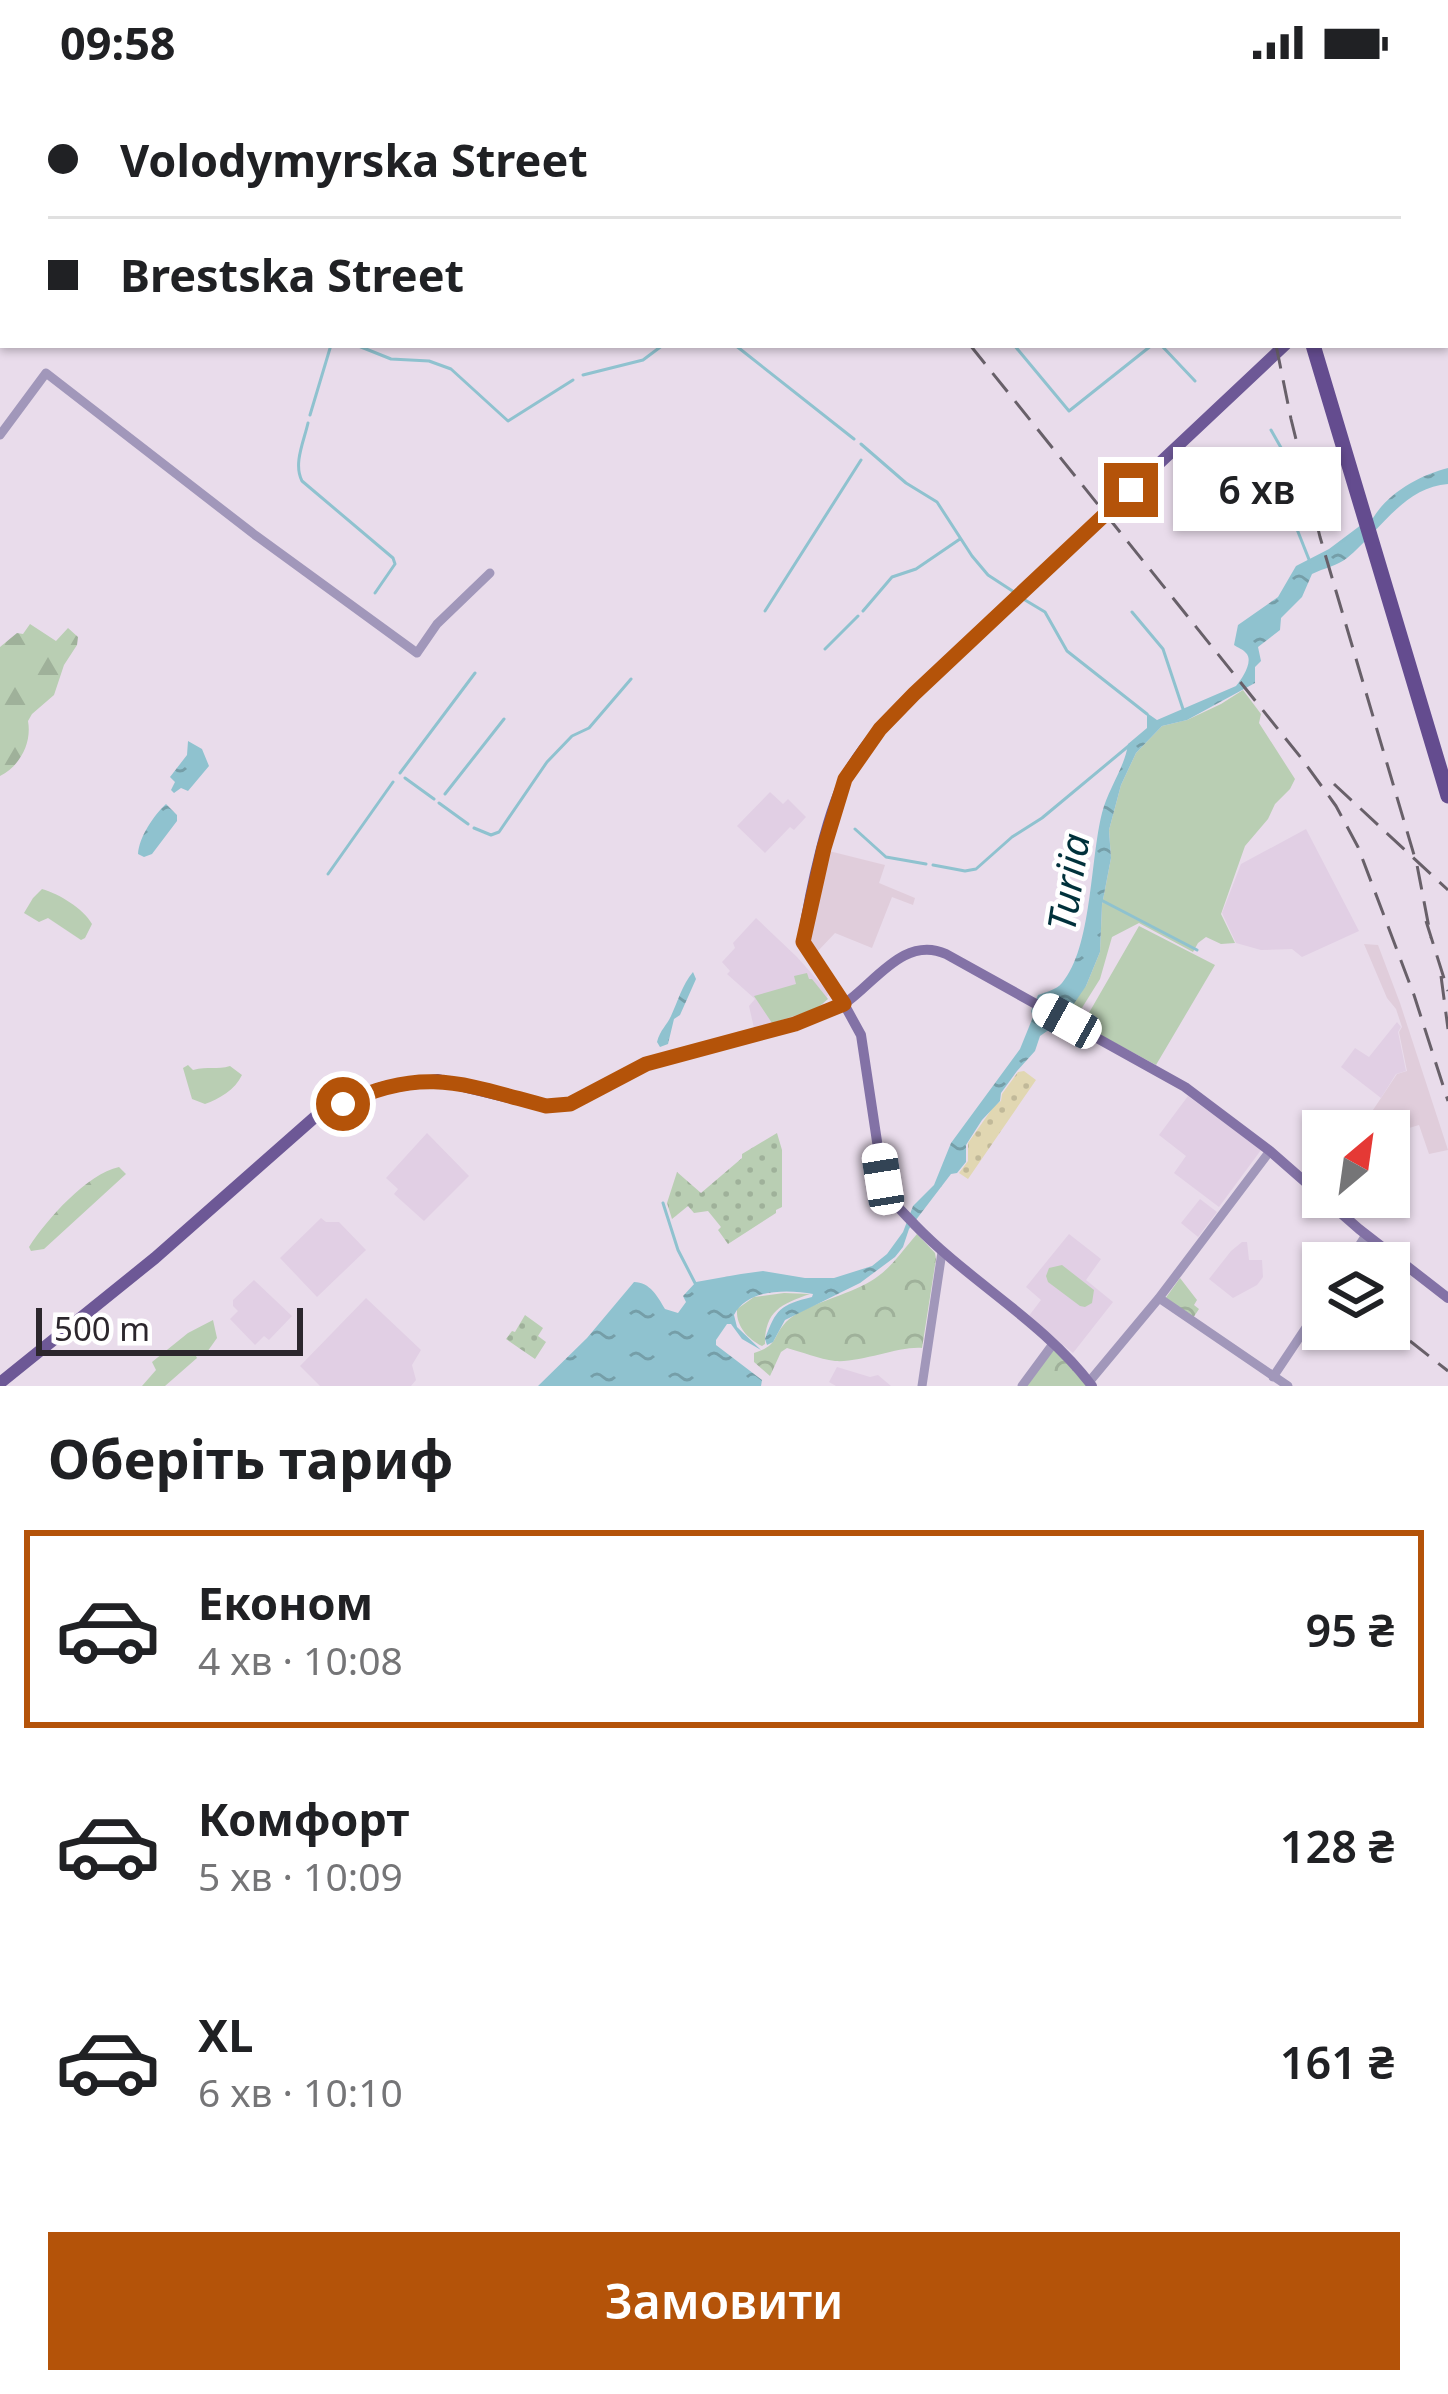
<!DOCTYPE html>
<html lang="uk">
<meta charset="utf-8">
<style>
:root{--surface:#fff;--page:#f6f6f6;--text:#202124;--muted:#757577;--line:#e0e0e0;--accent:#b45309}
body{margin:0;font-family:"Noto Sans",sans-serif;background:var(--page);color:var(--text);height:100vh;display:flex;flex-direction:column;font-size:45px;white-space:nowrap}
*{box-sizing:border-box;margin:0}
p{font-size:39px;color:var(--muted)}
.icon{flex:none;width:66px;height:66px;fill:none;stroke:currentColor;stroke-width:2;stroke-linecap:round;stroke-linejoin:round}
.map{position:relative;height:1302px;overflow:hidden}
.sheet{display:flex;flex-direction:column;background:var(--surface);flex:1}
.sheet>*{flex:none}
.top-card{position:absolute;left:0px;top:0px;width:1449px;height:264px;box-shadow:0 3px 9px #0004;display:grid;align-content:center;height:264px;padding:0 48px;background:var(--surface)}
.needle{width:78px;rotate:29deg}
.fabs{position:absolute;left:1302px;top:1026px;display:grid;gap:24px}
.fabs a{display:grid;place-items:center;width:108px;height:108px;border-radius:0px;background:var(--surface);box-shadow:0 3px 9px #0004;font-size:60px}
.scale{position:absolute;left:36px;bottom:30px;width:267px;box-sizing:border-box;padding-left:12px;border:6px solid #2c272d;border-top:0;font-size:33px;line-height:42px;white-space:nowrap;color:#2c272d;-webkit-text-stroke:9px #fff;paint-order:stroke}
.end{position:absolute;width:54px;height:54px;margin:-27px;border:15px solid #b45309;background:#fff;box-shadow:0 0 0 6px #fff}
.from{border-radius:50%}
.bubble{position:absolute;height:84px;border-radius:0px;background:var(--surface);box-shadow:0 3px 9px #0004;font-size:39px;font-weight:600;line-height:84px;text-align:center}
.car{position:absolute;width:36px;height:72px;margin:-36px -18px;border-radius:15px;box-shadow:0 0 9px 3px #0007;background:linear-gradient(#fff 24%,#345 0 40%,#fff 0 76%,#345 0 86%,#fff 0)}
.top-card b{display:flex;align-items:center;gap:42px;height:114px;font-size:45px}
.top-card b+b{border-top:3px solid var(--line)}
.top-card i{width:30px;height:30px;background:var(--text)}
ul{padding:0;list-style:none}
li{display:flex;align-items:center;gap:36px;height:198px;margin:0 24px 18px;padding:0 24px;border:6px solid transparent;border-radius:0px}
li div{flex:1}
li b{display:block;font-size:45px}
li em{font-style:normal;font-weight:600}
li.active{border-color:var(--accent)}
li>.icon{width:108px;height:108px;stroke-width:1.5}
h2{padding:0 48px;font-size:54px;line-height:144px}
.action{display:flex;gap:24px;margin-top:auto;padding:24px 48px}
.action a{flex:1;height:138px;border-radius:0px;background:var(--accent);color:#fff;font-size:48px;font-weight:600;line-height:138px;text-align:center}
.status{display:flex;justify-content:space-between;align-items:center;height:84px;padding:0 60px;background:var(--surface);direction:ltr}
.status svg{height:33px;fill:currentColor}
.map>svg:first-child{display:block}
.commercial{fill:#e0cddb}
.built{fill:#e1cfe4}
.grass{fill:#b9ceb3}
.forest{fill:url(#forest-firs)}
.sand{fill:url(#sand-dots)}
.park{fill:url(#park-crowns)}
.garden{fill:url(#garden-dots)}
.water{fill:url(#water-ripples)}
.lines{fill:none;stroke-linecap:round;stroke-linejoin:round}
.stream{stroke:#8fc2cf;stroke-width:3}
.tertiary{stroke:#a197ba;stroke-width:9}
.secondary{stroke:#8372a6;stroke-width:10}
.primary{stroke:#6d5896;stroke-width:12}
.trunk{stroke:#644c8f;stroke-width:15}
.rail{stroke:#686069;stroke-width:3;stroke-dasharray:24 12;stroke-linecap:butt}
.route{stroke:#b45309;stroke-width:15}
.labels{text-anchor:middle;dominant-baseline:central;stroke-width:9;stroke-linejoin:round;paint-order:stroke}
.water-label{font-size:39px;font-style:italic;fill:#00313b;stroke:#fff}
</style>
<div class="status"><b>09:58</b><svg viewBox="0 0 49 12"><path d="M0 12V9h3v3zM5 12V6h3v6zM10 12V3h3v9zM15 12V0h3v12zM26 1h20v11H26zM47 4h2v5h-2z"/></svg></div>
<div class="map">
<svg width="1448" height="1302" viewBox="0 0 1448 1302">
<defs>
<pattern id="forest-firs" width="22" height="20" patternUnits="userSpaceOnUse" patternTransform="scale(3)"><rect width="22" height="20" fill="#b9ceb3"/><path d="M5 1l3.5 6h-7zM16 11l3.5 6h-7z" fill="#9fb19a"/></pattern>
<pattern id="sand-dots" width="8" height="8" patternUnits="userSpaceOnUse" patternTransform="scale(3)"><rect width="8" height="8" fill="#e1d7b2"/><path d="M2 2h.1M6 6h.1" fill="none" stroke="#c1b999" stroke-width="1.8" stroke-linecap="round"/></pattern>
<pattern id="park-crowns" width="20" height="18" patternUnits="userSpaceOnUse" patternTransform="scale(3)"><rect width="20" height="18" fill="#b9ceb3"/><path d="M2 6a3 3 0 1 1 6 0M12 15a3 3 0 1 1 6 0" fill="none" stroke="#9fb19a"/></pattern>
<pattern id="garden-dots" width="8" height="8" patternUnits="userSpaceOnUse" patternTransform="scale(3)"><rect width="8" height="8" fill="#b9ceb3"/><path d="M2 2h.1M6 6h.1" fill="none" stroke="#9fb19a" stroke-width="1.8" stroke-linecap="round"/></pattern>
<pattern id="water-ripples" width="26" height="14" patternUnits="userSpaceOnUse" patternTransform="scale(3)"><rect width="26" height="14" fill="#8fc2cf"/><path d="M2 4q2-2 4 0t4 0M15 11q2-2 4 0t4 0" fill="none" stroke="#759ea8"/></pattern>
</defs>
<rect width="100%" height="100%" fill="#e9dceb"/>
<!-- commercial -->
<path class="commercial" d="M829,767L885,781L879,799L915,814L913,821L892,813L872,864L835,849L817,868L809,856Z
M1364,860L1378,861L1400,919L1448,1066L1429,1070L1419,1041L1389,1050V1047H1368L1365,1038L1397,990L1407,987L1399,948L1402,943L1396,925L1387,914Z"/>
<!-- built -->
<path class="built" d="M770,708L783,720L788,715L806,733L794,746L790,743L765,769L737,742Z
M1306,745L1359,847L1302,873L1292,865L1261,866L1236,859L1222,829L1241,780Z
M756,834L797,873L829,909L823,921L797,932L754,944L749,922L755,915L727,890L730,887L722,878L735,864L733,859Z
M1397,938L1401,943L1398,948L1406,987L1396,990L1381,1014L1341,983L1355,964L1369,973Z
M1188,1012L1261,1066L1219,1123L1174,1089L1186,1072L1159,1051Z
M427,1049L469,1092L424,1137L394,1110L398,1105L386,1094Z
M1200,1115L1217,1128L1198,1153L1181,1139Z
M321,1134L326,1138H339L366,1166L317,1213L280,1174Z
M1069,1150L1101,1175L1086,1196L1113,1218L1073,1269L1028,1233L1041,1216L1026,1203Z
M1242,1158H1247L1249,1176H1262L1263,1193L1257,1201L1233,1214L1209,1195L1231,1167Z
M254,1196L292,1232L269,1256L264,1252L255,1261L230,1235L238,1227L233,1222V1216Z
M366,1214L421,1266L412,1281L416,1296L411,1302H320L300,1282Z
M837,1283L870,1293L878,1291L891,1302H836L829,1298Z"/>
<!-- grass -->
<path class="grass" d="M1243,606L1261,630L1259,639L1295,695L1290,705L1275,720L1268,735L1245,762L1221,830L1235,859L1221,860L1206,853L1198,859L1193,868L1139,839L1112,853L1100,895L1075,935L1058,923L1086,902L1100,868L1102,821L1111,774L1109,746L1121,701L1136,669L1162,642L1187,636L1221,620Z
M42,805C59,810 83,824 92,840L85,854L81,856L48,834L39,838L24,829L33,814Z
M1139,842L1215,881L1156,981L1082,941Z
M807,889L809,895H812L828,915L816,925L772,939L754,912L796,900L794,892Z
M1062,1181L1094,1206L1092,1219L1085,1223L1080,1222L1048,1198L1046,1192L1049,1184Z
M784,1209L810,1210C781,1220 765,1227 765,1260L762,1262C747,1254 736,1242 737,1225L754,1213Z
M213,1236L217,1254L205,1271L201,1268L196,1272L197,1274L165,1302H142L156,1286L152,1278L188,1249Z"/>
<!-- forest -->
<path class="forest" d="M30,540L56,557L68,544L78,553L77,561L64,581L54,611L32,630L28,637C32,659 20,682 0,692V563L17,549L23,550Z
M188,981L193,986C208,982 217,986 230,982L242,991C235,1006 219,1015 205,1020L192,1015L183,984Z
M119,1083L126,1090L44,1165L31,1167L29,1163C47,1135 87,1090 119,1083Z"/>
<!-- sand -->
<path class="sand" d="M1024,987L1036,996L968,1095L959,1089L968,1077V1059L994,1022L1001,1017L1002,1010L1018,988Z"/>
<!-- park -->
<path class="park" d="M917,1150L935,1169L936,1175L922,1264C899,1262 861,1279 835,1277C819,1275 802,1268 787,1264L781,1268L770,1292L754,1278V1269C779,1261 772,1253 786,1238C802,1221 849,1211 871,1197C891,1185 902,1167 917,1150Z
M1180,1194L1197,1216L1194,1221L1199,1225L1193,1234L1165,1215Z
M1053,1264L1087,1302H1025Z"/>
<!-- garden -->
<path class="garden" d="M777,1049L782,1066V1123L776,1126V1129L728,1160L718,1146L721,1143L708,1127L694,1129L688,1122L672,1135L667,1119L677,1088L701,1109L742,1074V1070Z
M525,1231L543,1244L538,1252L546,1258L535,1275L506,1255L512,1247L515,1248Z"/>
<!-- water -->
<path class="water" d="M1448,384V400C1404,403 1379,448 1347,474C1337,482 1324,484 1312,490L1302,513L1281,534L1280,546L1258,563L1261,577L1255,583V599L1187,636L1162,642L1136,669L1121,701L1109,746L1111,774L1102,821L1100,868L1086,902L1069,927L1060,923L1056,925L1053,943L1040,952L1035,967L1017,987L1001,1009L1000,1017L982,1036L966,1061V1078L957,1089L951,1090L909,1145L903,1163L895,1173L860,1199L785,1236L773,1258L767,1261L765,1255C776,1225 780,1221 812,1213L813,1210C787,1205 747,1205 734,1231L737,1243L761,1266L742,1255L731,1240H727L716,1256V1261L762,1296L761,1302H538L587,1254L634,1198C650,1198 658,1213 665,1225L678,1229L686,1218L683,1212L696,1198L741,1190L763,1187L805,1194H834L872,1182L887,1170L903,1148L913,1122L934,1101L951,1059L1020,965L1033,933L1031,927L1038,911C1046,908 1056,906 1062,899C1092,864 1090,776 1102,729C1108,705 1125,683 1128,660L1147,644V629L1157,636L1236,602C1242,595 1254,577 1246,569C1243,565 1238,564 1234,561L1238,541L1278,513L1296,482L1329,465L1369,435L1373,434C1388,409 1420,391 1448,384Z
M188,657L202,665L209,682L188,707L181,704L174,709L171,706L175,698L170,693L187,671Z
M166,720L177,731V737L152,770L144,773L138,770C139,753 154,731 166,720Z
M693,888L696,895L680,931L674,935L668,960L660,963L657,958C660,946 667,941 671,932C678,917 682,901 693,888Z"/>
<g class="lines">
<!-- stream -->
<path class="stream" d="M201,0L203,3
M291,0L293,3
M78,3L81,0
M141,3L144,0
M1079,3L1082,0
M0,108L3,104
M356,261L391,275L429,277L451,285L508,337L573,296
M735,261L854,355
M1014,261L1069,327L1152,261
M1161,261L1195,297
M583,291L643,276L663,261
M310,331L331,261
M308,339C304,357 293,380 302,397L393,474L395,480L375,509
M1271,346L1284,369L1286,384L1269,398L1287,420L1310,478
M861,360L906,399L937,418L972,472L988,491L1014,508
M1025,516L1045,528L1067,567L1147,630
M765,527L861,376
M863,527L892,493L916,485L960,455
M1132,528L1163,565L1183,625
M825,565L858,532
M400,689L475,589
M405,694L434,715
M445,710L504,635
M439,719L468,740
M474,744L491,751L499,748L547,678L572,652L589,644L631,595
M855,745L886,773L926,780
M933,781L965,787L976,785L1012,753L1042,734L1131,660
M328,790L393,698
M1103,817L1197,866
M663,1119L678,1166L695,1199"/>
<!-- tertiary -->
<path class="tertiary" d="M0,351L46,289L255,451L417,569L437,540L490,489
M1348,1179L1366,1151
M1159,1214L1288,1302
M1273,1293L1323,1218
M1089,1298L1159,1214L1270,1067
M922,1302L942,1168
M1022,1302L1053,1260"/>
<!-- secondary -->
<path class="secondary" d="M1446,103H1448
M1446,190H1448
M1092,1302C1044,1238 970,1198 915,1141C904,1129 892,1119 884,1104L861,951L844,920C875,899 904,851 946,870L1185,1003L1270,1067L1359,1145L1448,1214"/>
<!-- primary -->
<path class="primary" d="M0,1299L155,1174L315,1033L381,1004L438,996L546,1022L570,1020L646,980L795,940L844,920L803,858C810,812 828,722 852,683C869,655 891,633 914,610L1285,261"/>
<!-- trunk -->
<path class="trunk" d="M1378,3L1379,0
M1313,261L1448,712"/>
<!-- rail -->
<path class="rail" d="M755,0L757,3
M1211,0L1212,3
M1446,197L1448,196
M970,261L1302,675L1336,722L1358,763L1414,911L1448,1017
M1276,261L1291,335L1320,453L1417,781L1431,854
M1334,700L1448,806
M1426,837L1448,907
M1441,892L1448,945
M1410,1257L1448,1287"/>
</g>
<g class="lines">
<!-- route -->
<path class="route" d="M343,1020C424,981 466,1001 546,1022L570,1020L646,980L795,940L844,920L803,858L824,764L845,695L880,645L914,610L1131,406"/>
</g>
<g class="labels">
<!-- water labels -->
<g class="water-label">
<text transform="translate(1067 798) rotate(-81)">Turiia</text>
</g>
</g>
</svg>
<div class="fabs">
<a><svg class="needle" viewBox="-14 -14 28 28"><path d="M0-13l5 13h-10z" fill="#e53935"/><path d="M0 13l5-13h-10z" fill="#757577"/></svg></a>
<a><svg class="icon" aria-label="layers" viewBox="0 0 24 24"><path d="M12 4l9 5-9 5-9-5zM3 14l9 5 9-5"/></svg></a>
</div>
<div class="scale">500 m</div>
<i class="end from" style="left:343px;top:1020px"></i>
<i class="end" style="left:1131px;top:406px"></i>
<div class="bubble" style="left:1173px;top:363px;width:168px">6 хв</div>
<i class="car" style="left:1067px;top:937px;rotate:299deg"></i>
<i class="car" style="left:883px;top:1095px;rotate:351deg"></i>
<div class="top-card">
<b><i class="from"></i>Volodymyrska Street</b>
<b><i></i>Brestska Street</b>
</div>
</div>
<section class="sheet">
<h2>Оберіть тариф</h2>
<ul>
<li class="active"><svg class="icon" aria-label="car" viewBox="0 0 24 24"><path d="M5 17H2v-5l4-1 3-4h7l3 4 3 1v5h-3M9 17h6M6 11h13"/><circle cx="7" cy="17" r="2"/><circle cx="17" cy="17" r="2"/></svg><div><b>Економ</b><p>4 хв · 10:08</p></div><em>95 ₴</em></li>
<li><svg class="icon" aria-label="car" viewBox="0 0 24 24"><path d="M5 17H2v-5l4-1 3-4h7l3 4 3 1v5h-3M9 17h6M6 11h13"/><circle cx="7" cy="17" r="2"/><circle cx="17" cy="17" r="2"/></svg><div><b>Комфорт</b><p>5 хв · 10:09</p></div><em>128 ₴</em></li>
<li><svg class="icon" aria-label="car" viewBox="0 0 24 24"><path d="M5 17H2v-5l4-1 3-4h7l3 4 3 1v5h-3M9 17h6M6 11h13"/><circle cx="7" cy="17" r="2"/><circle cx="17" cy="17" r="2"/></svg><div><b>XL</b><p>6 хв · 10:10</p></div><em>161 ₴</em></li>
</ul>
<div class="action"><a>Замовити</a></div>
</section>
